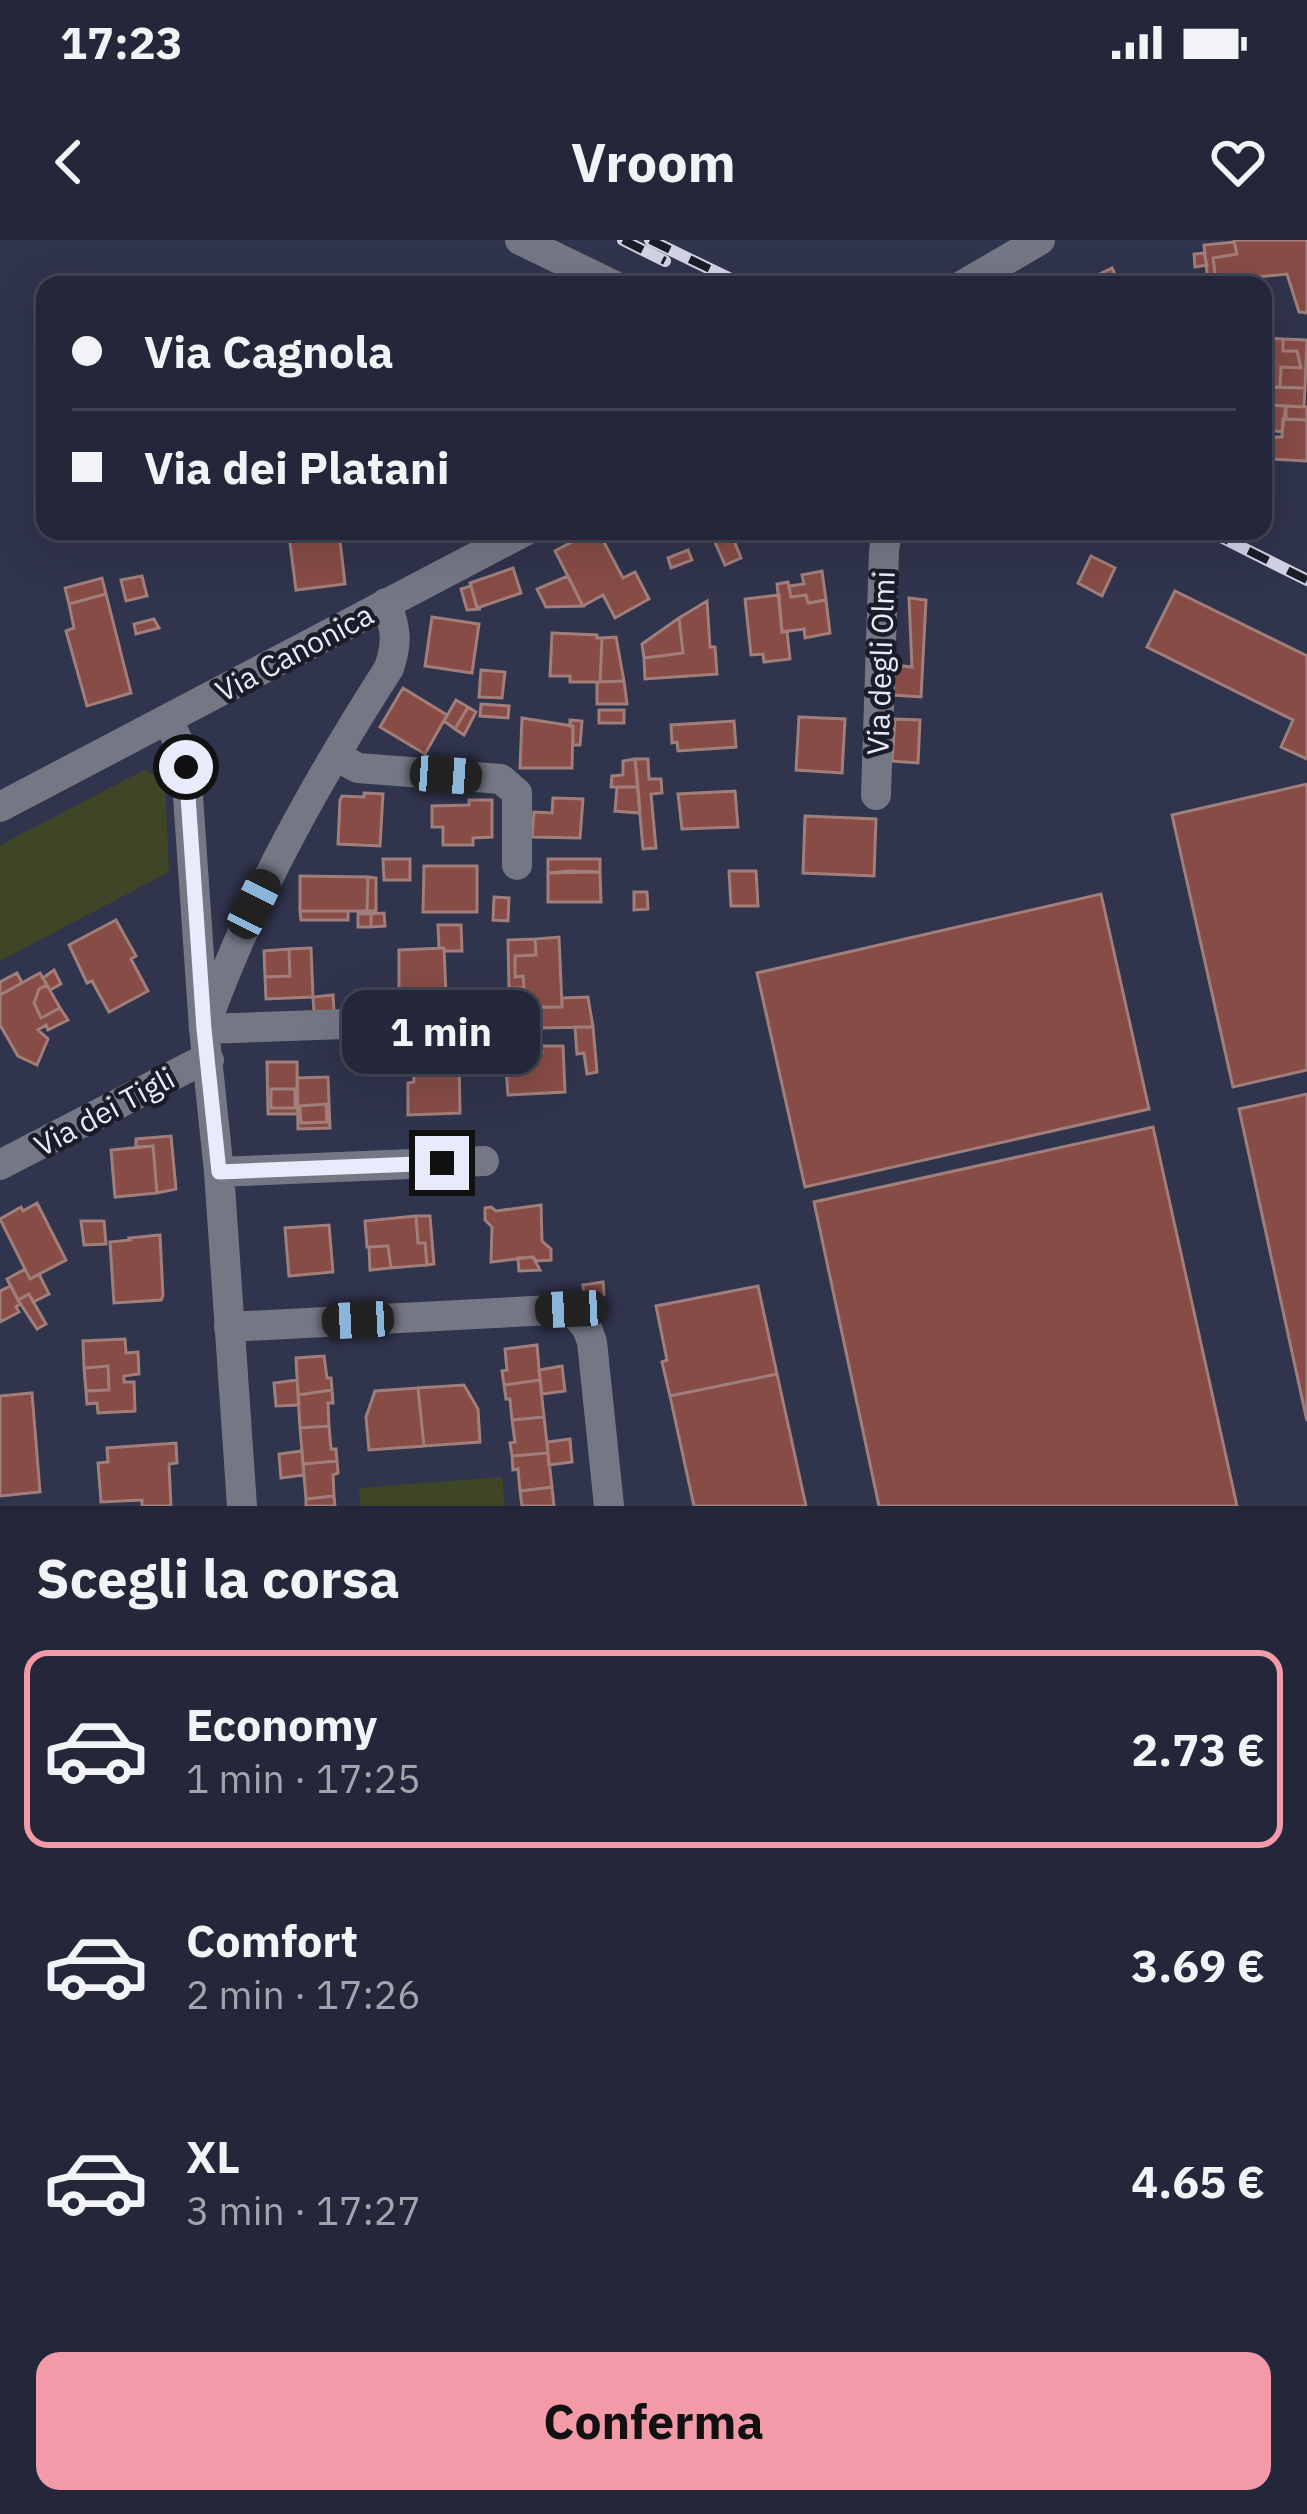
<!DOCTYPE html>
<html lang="it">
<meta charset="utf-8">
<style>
:root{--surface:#242739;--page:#2c2f41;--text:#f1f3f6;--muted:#a3a5ae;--line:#414453;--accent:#f39aa9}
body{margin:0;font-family:"IBM Plex Sans",sans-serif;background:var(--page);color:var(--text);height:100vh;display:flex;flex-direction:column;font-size:45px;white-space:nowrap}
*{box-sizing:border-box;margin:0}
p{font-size:39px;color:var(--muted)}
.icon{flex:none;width:66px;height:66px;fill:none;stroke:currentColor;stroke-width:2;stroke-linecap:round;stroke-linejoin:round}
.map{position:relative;height:1266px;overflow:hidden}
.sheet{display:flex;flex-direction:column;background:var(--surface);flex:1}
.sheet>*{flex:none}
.hud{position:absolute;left:36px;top:36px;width:1236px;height:264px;border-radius:24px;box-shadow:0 12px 48px #0002,0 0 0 3px var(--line);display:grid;align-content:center;height:264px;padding:0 36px;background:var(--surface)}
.end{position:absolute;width:54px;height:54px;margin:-27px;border:15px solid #e8ebfb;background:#111;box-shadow:0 0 0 6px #111}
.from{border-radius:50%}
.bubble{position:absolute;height:84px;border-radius:24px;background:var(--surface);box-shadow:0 12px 48px #0002,0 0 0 3px var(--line);font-size:39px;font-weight:700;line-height:84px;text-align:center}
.car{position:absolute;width:36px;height:72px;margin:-36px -18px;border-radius:15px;box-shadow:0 0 9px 3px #0007;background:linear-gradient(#222 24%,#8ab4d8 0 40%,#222 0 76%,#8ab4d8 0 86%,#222 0)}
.hud b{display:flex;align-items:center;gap:42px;height:114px;font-size:45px}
.hud b+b{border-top:3px solid var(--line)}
.hud i{width:30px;height:30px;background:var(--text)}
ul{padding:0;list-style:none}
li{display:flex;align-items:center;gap:36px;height:198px;margin:0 24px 18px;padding:0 12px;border:6px solid transparent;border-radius:24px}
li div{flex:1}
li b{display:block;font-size:45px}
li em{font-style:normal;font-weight:700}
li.current{border-color:var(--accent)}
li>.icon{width:108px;height:108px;stroke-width:1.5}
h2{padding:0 36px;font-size:54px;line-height:144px}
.cta{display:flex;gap:24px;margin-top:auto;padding:24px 36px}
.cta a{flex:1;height:138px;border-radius:24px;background:var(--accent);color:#111;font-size:48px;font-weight:700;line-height:138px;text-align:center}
.status{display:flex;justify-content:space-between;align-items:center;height:84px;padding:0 60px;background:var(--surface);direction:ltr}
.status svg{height:33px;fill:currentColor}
header{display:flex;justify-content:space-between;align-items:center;height:156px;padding:0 36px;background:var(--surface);font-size:54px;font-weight:700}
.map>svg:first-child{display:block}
.green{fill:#3f4627}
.building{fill:#874c46;stroke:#a17e7a;stroke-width:3}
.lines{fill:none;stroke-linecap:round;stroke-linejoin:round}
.minor{stroke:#747885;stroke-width:30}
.rail-casing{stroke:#d1d4e5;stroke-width:12}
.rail{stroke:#1a1c27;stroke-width:8;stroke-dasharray:22;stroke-linecap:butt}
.route{stroke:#e8ebfb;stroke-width:15}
.labels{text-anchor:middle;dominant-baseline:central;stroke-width:9;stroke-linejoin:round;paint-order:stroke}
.street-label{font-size:30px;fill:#e8ebfb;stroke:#1a1c27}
</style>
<div class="status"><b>17:23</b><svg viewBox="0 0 49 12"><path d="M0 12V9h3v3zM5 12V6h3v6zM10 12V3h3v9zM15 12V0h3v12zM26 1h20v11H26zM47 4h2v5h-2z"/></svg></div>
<header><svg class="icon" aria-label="back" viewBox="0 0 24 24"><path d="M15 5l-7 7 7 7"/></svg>Vroom<svg class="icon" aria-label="heart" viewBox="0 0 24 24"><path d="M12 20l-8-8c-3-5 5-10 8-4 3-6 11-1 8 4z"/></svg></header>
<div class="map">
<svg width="1307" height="1266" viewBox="0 0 1307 1266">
<rect width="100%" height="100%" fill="#30344c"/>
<!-- green -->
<path class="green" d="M146,529L165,543L169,632L0,721V605Z
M502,1237L505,1266H360L359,1248Z"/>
<!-- building -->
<path class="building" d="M1234,0H1307V73L1299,72L1287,34L1216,41L1213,18L1237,14Z
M1234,2L1237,14L1213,18L1216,41L1208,42L1204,5Z
M1204,13L1207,25L1195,27L1194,14Z
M1112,28L1120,45H1077Z
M1263,98L1283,99V111H1297L1301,128L1281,127L1280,147H1263Z
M1283,99L1307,100L1305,148L1280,147L1281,127L1301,128L1297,111H1283Z
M1263,147L1305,148L1304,167L1263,165Z
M1263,165L1286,166L1282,192L1263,189Z
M1286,166L1307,167V180L1286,179Z
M1283,179L1307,180V221L1271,219L1272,197H1282Z
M314,291H339L345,344L296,350L289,295Z
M593,291H598L623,338L635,332L649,359L615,378L603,355L583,366L555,311Z
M731,293L741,318L725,325L714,300Z
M688,310L692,320L671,328L668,318Z
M1091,316L1115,328L1102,356L1078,343Z
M513,328L521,353L477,368L470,343Z
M822,331L826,360L808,363L806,355L791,357L789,346L804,344L802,335Z
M142,336L147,356L126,361L121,340Z
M568,336L583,366L546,367L537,349Z
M102,338L106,354L69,364L65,348Z
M788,342L791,357L806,355L808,363L826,360L830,393L805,398L804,389L782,392L777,344Z
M471,346L477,368L481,369L467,370L461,349Z
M1175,351L1307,416V519L1281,507L1293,480L1147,407Z
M106,354L131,453L87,466L66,391L74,388L69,364Z
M779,355L782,392L787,391L790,419L764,422L763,414L751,415L745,359Z
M909,358L926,360L921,457L893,455L895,425L912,427Z
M707,361L710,407H715L717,434L645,439L644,418L683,413L679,378Z
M432,377L479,384L472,433L425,426Z
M679,378L683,413L644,418L642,404Z
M154,379L159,388L136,394L134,384Z
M552,393L597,395V398H602L600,442H570V436H550Z
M616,397L624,441L600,442L602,398Z
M481,430L505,432L502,458L479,457Z
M624,441L627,464H597V442Z
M403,448L447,475L425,514L380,487Z
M456,460L468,467L455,489L444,481Z
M481,464L509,466L508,478L480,476Z
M468,467L476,472L464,495L455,489Z
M599,470H624V483H599Z
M799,477L845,479L842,533L796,530Z
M522,478L573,486L572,528H520Z
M895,479L920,480L918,523L892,521Z
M570,480L582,481L580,505H573V486H570Z
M734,481L736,507L678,511L677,502L672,503L671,485Z
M635,519H648L649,539H661L662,553L651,554L656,608L643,609Z
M635,519L638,547H611L612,536L623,535V521Z
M1307,544V830L1233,847L1172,575Z
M617,547H638L640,573L615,571Z
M735,551L738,587L682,589L678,554Z
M364,553L383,554L380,606L338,604L340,560L342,556L364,557Z
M553,558L583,559L580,598L532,597L534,572L552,573Z
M469,560H492V597L473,598V605H443V587H432V566L469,565Z
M805,576L876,579L874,636L803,633Z
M383,619H410V640H384Z
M548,619H600V632L548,633Z
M424,626H477V672H423Z
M570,631L600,632L601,662H548V633Z
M729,631H756L758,666H731Z
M300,636L368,637L367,671H300Z
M368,637L376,638V671H367Z
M634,652H647L648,669L634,670Z
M1101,654L1149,869L805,947L757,733Z
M494,657L509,658L508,681L493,680Z
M300,671H348V680H301Z
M384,673L385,686L371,687V674Z
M358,674H371V687H358Z
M116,680L136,716L131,719L148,751L109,772L92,741L87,743L69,705Z
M438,685H461L462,711H444V708H439Z
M559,697L562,767L512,768L511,748H524L523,736L515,737V716L536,715L535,699Z
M535,699L536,715L515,716V737L523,736L524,748H509L508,700Z
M311,708L313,757L266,759L265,737L290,736L289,709Z
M444,708L446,754L429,755V758L399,759V710Z
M289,709L290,736L265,737L264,711Z
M54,730L61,744L50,750L43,738Z
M17,733L22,743L0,755V742Z
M40,733L47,745L39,749L34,763L41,778L60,768L68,780L48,790L46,785L38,790L48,799L37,825L18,816L0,785V755Z
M47,745L60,768L41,778L34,763L39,749Z
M333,755L334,771L314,772L313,757Z
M588,757L593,787L537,788V767H562V758Z
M575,787H593L597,832L587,834L584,813L577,814Z
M541,806H563L565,852L508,855L505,813L542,812Z
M459,813L460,873L408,875V843L414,842L413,815Z
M267,822H297L298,874H268Z
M328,837L330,888L298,889L297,838Z
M271,849H295V868H271Z
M1307,854V1181L1239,869Z
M326,864L327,882L301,883L300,866Z
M1153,887L1237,1266H879L814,962Z
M171,896L176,949L157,953L153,906L136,907V899Z
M153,906L157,953L115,957L111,910Z
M37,963L66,1020L30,1039L0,979L21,967L23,971Z
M541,965L542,1001L551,1009V1020L537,1021L533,1017L491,1022L492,987L485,980V968L491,967L496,971Z
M416,976H430L434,1024L427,1025L425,1003H418Z
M416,976L418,1003H425L427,1025L391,1028L388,1006L367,1007L365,981Z
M81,981H104L106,1004L84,1005Z
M329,985L333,1032L289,1036L285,988Z
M160,995L163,1056L161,1060L114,1063L110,1002L130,1000L129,998Z
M388,1006L391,1028L370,1030L369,1007Z
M533,1017L540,1030L519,1031L518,1018Z
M25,1029L30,1039L39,1034L49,1054L33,1062L29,1054L18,1060L7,1039Z
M603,1042L604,1055L584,1058L583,1045Z
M11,1046L20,1064L16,1067L19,1072L0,1082V1051Z
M758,1046L777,1134L670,1156L662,1122L667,1120L656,1066Z
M29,1054L46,1084L37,1089L18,1060Z
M125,1099L126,1113L138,1112L139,1134L124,1136V1142H134L135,1171L98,1173L97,1163L87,1164L86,1151L109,1150L108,1126L84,1128L83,1101Z
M537,1105L540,1140L504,1145L502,1131L507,1130L505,1109Z
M324,1116L327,1138H331L332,1150L298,1155L296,1118Z
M108,1126L109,1150L86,1151L84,1128Z
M562,1126L565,1151L542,1154L539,1130Z
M777,1134L806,1266H694L670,1156Z
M297,1140L299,1165L276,1166L274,1143Z
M540,1140L544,1177L512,1180L510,1159H506L504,1145Z
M464,1145L478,1169L480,1202L424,1206L418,1148Z
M418,1148L424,1206L369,1210L366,1177L375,1151Z
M332,1150L333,1163H328L329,1186L300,1188L298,1155Z
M32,1153L40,1252L0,1256V1156Z
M544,1177L548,1213L512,1216L510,1203L515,1202L512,1180Z
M329,1186L331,1209H336L337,1221L303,1224L300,1188Z
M570,1199L572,1222L549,1225L547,1202Z
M176,1203L177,1223L169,1224L171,1266H142V1260L101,1262L98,1223L108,1222L107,1208Z
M302,1211L304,1235L281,1238L279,1214Z
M548,1213L552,1247L520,1251L518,1229L513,1230L512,1216Z
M337,1221L338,1233L333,1235L334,1256L306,1259L303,1224Z
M552,1247L554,1266H522L520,1251Z
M334,1256L335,1266H306V1259Z"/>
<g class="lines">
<!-- minor -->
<path class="minor" d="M520,0L613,45
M963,45L1040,0
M168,480L184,514L186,527L204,789L219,932L242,1266
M336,516L358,528L501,539L517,553V625
M876,555L884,311L887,291
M0,567L525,291
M208,778C253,654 318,539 389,428C398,402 396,388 386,363
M204,789L458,780
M0,925L195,824L209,820
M219,932L484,921
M229,1087L571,1069L587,1088L592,1102L609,1266"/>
<defs>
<path id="rail" d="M623,0L665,21
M650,0L743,45
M1209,291L1307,340"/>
</defs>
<!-- rail casing -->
<use href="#rail" class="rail-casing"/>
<!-- rail -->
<use href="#rail" class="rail"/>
</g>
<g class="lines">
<!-- route -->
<path class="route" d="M186,527L204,789L219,932L442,923"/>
</g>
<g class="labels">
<!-- street labels -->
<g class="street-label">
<text transform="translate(294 412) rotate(-28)">Via Canonica</text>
<text transform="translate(880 423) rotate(-88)">Via degli Olmi</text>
<text transform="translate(104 871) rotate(-28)">Via dei Tigli</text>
</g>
</g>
</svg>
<i class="end from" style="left:186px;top:527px"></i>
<i class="end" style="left:442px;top:923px"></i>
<div class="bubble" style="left:342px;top:750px;width:198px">1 min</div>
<i class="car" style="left:446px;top:535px;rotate:94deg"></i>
<i class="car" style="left:254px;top:664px;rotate:26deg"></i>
<i class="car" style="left:571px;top:1069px;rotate:267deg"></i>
<i class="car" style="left:358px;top:1080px;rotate:267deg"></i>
<div class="hud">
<b><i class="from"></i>Via Cagnola</b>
<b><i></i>Via dei Platani</b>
</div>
</div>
<section class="sheet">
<h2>Scegli la corsa</h2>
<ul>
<li class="current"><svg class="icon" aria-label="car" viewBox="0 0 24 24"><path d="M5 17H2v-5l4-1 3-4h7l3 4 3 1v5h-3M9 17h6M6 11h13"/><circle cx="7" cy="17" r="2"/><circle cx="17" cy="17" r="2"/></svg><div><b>Economy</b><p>1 min · 17:25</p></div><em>2.73 €</em></li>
<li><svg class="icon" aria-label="car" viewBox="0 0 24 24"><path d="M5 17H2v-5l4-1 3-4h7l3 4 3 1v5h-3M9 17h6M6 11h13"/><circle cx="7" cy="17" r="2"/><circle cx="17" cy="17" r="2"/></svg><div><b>Comfort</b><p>2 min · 17:26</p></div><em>3.69 €</em></li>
<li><svg class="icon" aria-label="car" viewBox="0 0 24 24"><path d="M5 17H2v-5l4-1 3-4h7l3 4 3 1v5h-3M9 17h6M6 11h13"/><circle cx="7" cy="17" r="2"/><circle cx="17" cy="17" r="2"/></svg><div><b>XL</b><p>3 min · 17:27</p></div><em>4.65 €</em></li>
</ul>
<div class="cta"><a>Conferma</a></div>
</section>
